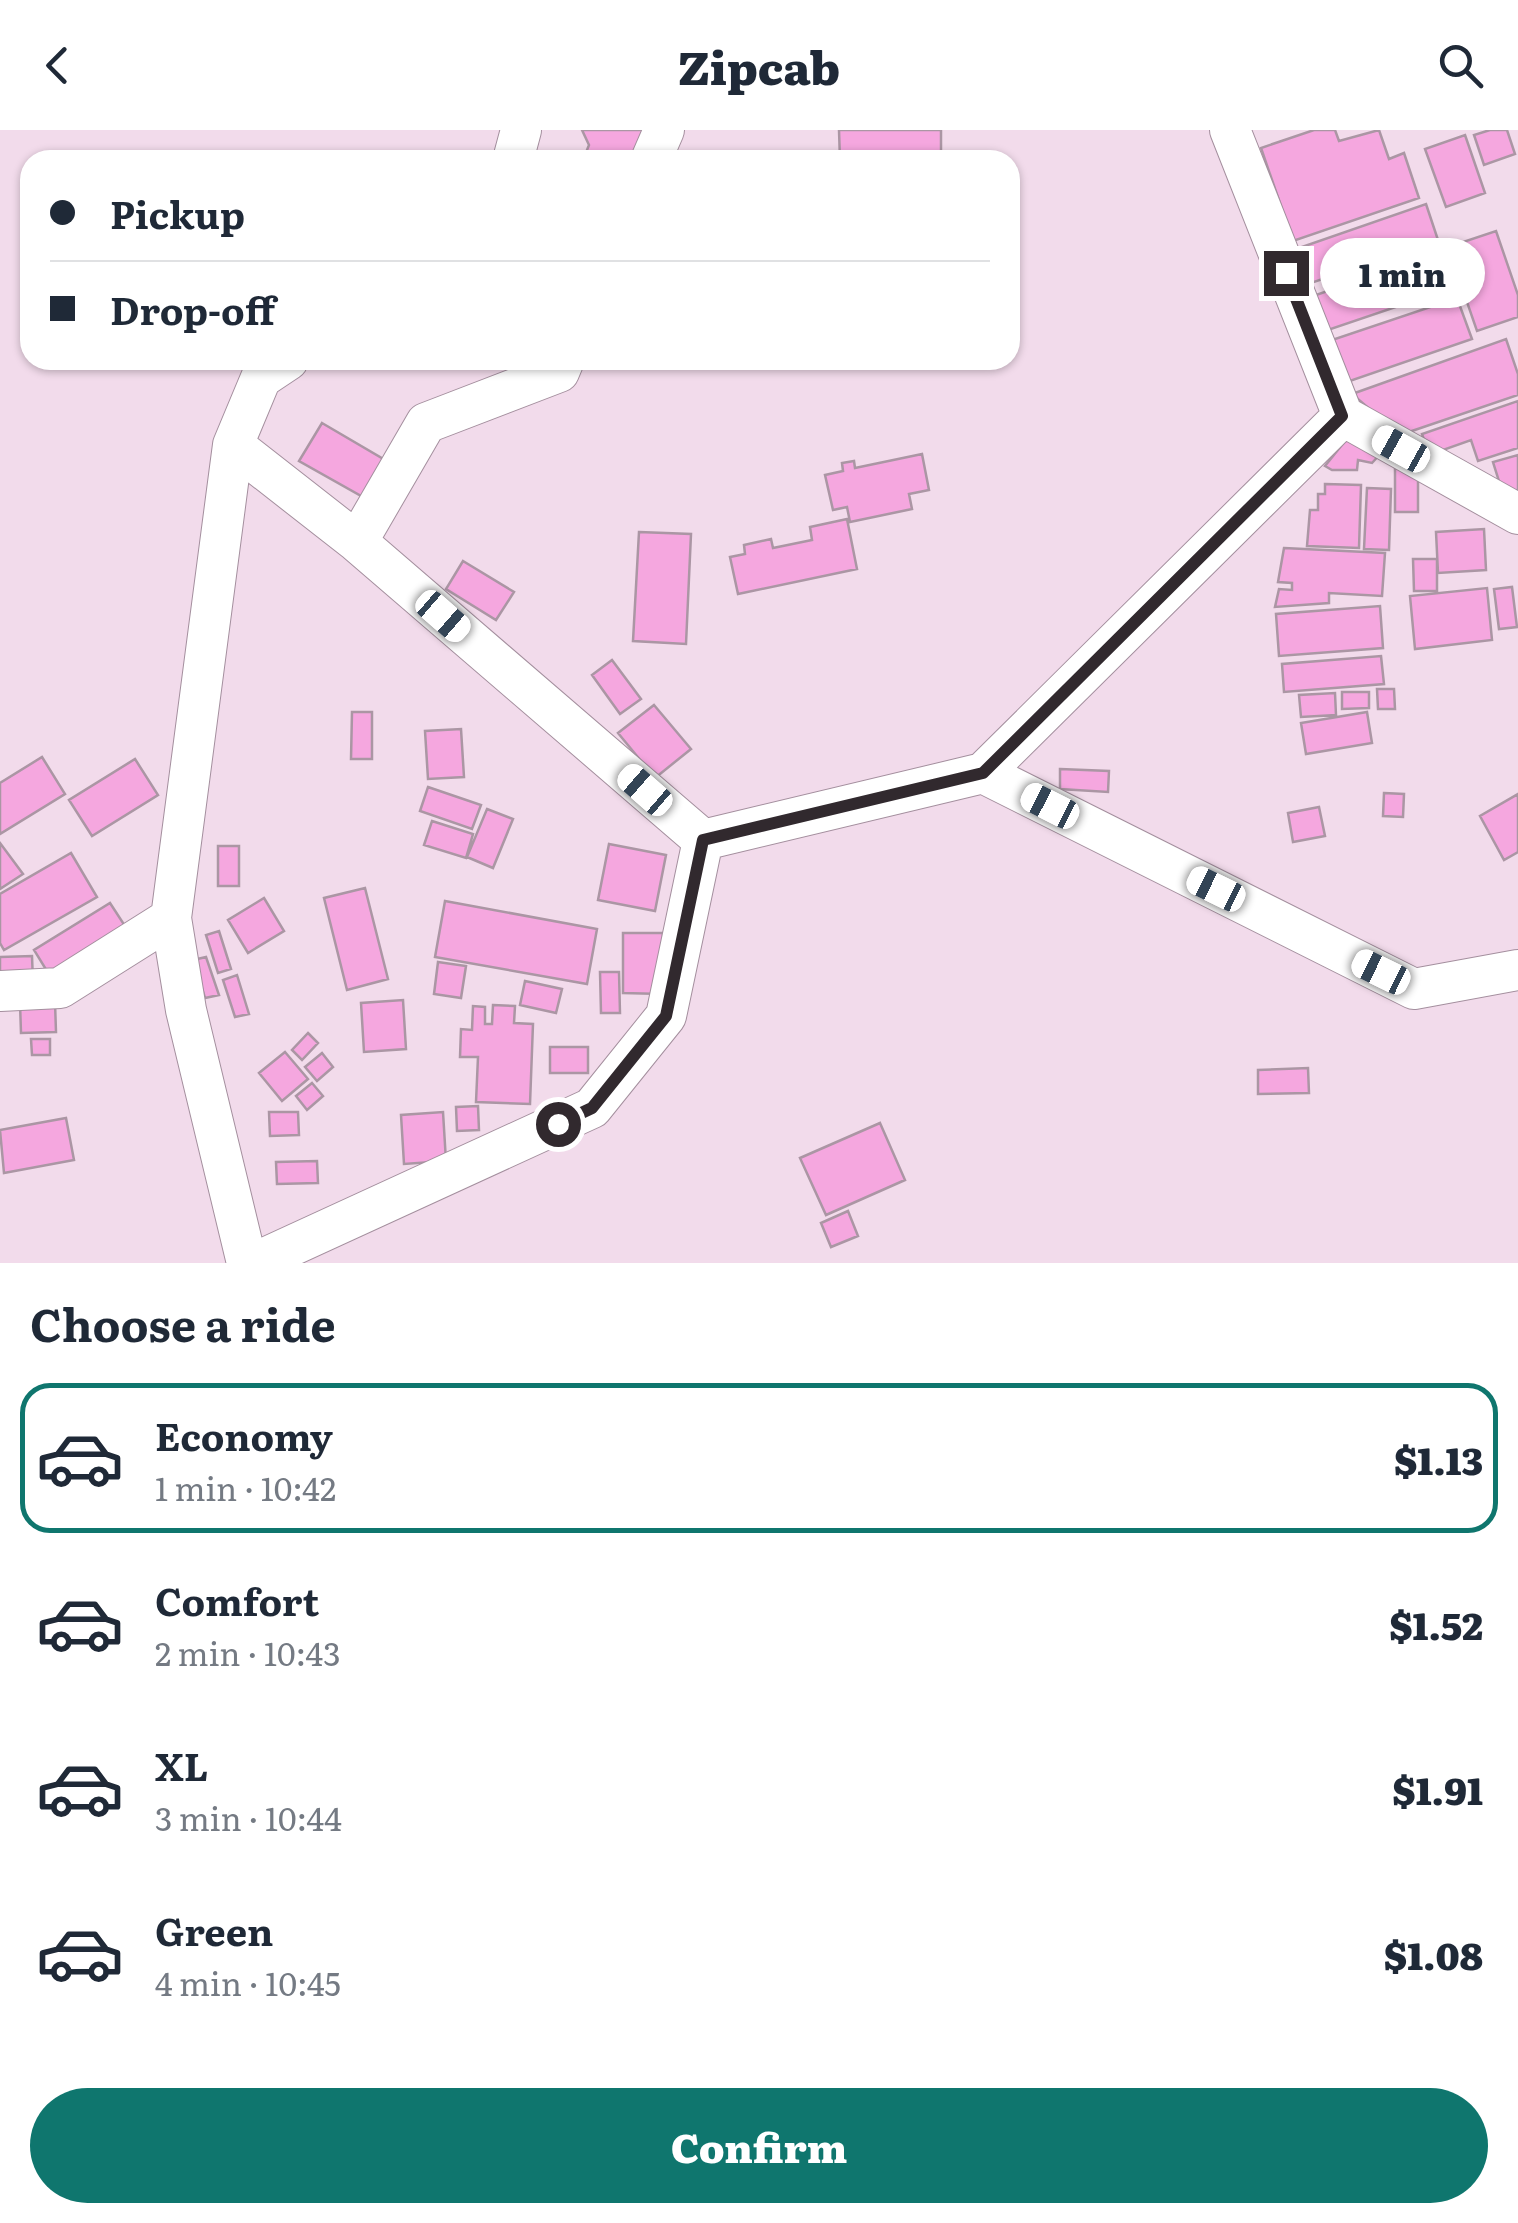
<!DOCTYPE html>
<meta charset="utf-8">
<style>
:root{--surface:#fff;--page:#f2f2f3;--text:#1f2937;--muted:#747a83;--line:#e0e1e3;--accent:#0f766e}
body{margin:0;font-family:Literata,serif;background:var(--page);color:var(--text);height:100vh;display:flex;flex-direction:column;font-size:38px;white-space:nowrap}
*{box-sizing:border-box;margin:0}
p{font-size:32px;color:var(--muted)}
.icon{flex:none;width:55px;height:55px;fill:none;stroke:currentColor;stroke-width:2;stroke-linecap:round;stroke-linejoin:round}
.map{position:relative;height:1133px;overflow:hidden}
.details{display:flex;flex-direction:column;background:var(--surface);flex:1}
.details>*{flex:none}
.hud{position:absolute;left:20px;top:20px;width:1000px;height:220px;border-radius:30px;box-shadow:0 2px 8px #0004;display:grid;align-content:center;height:220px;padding:0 30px;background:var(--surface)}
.end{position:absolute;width:45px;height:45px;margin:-22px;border:12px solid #31292e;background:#fff;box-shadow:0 0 0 5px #fff}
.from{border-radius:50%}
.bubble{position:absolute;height:70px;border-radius:35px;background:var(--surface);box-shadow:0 2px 8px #0004;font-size:32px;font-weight:800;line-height:70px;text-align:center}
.car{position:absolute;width:30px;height:60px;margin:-30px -15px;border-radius:12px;box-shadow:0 0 8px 2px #0007;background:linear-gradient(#fff 24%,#345 0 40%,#fff 0 76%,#345 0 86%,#fff 0)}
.hud b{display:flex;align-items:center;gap:35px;height:95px;font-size:38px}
.hud b+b{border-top:2px solid var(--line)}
.hud i{width:25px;height:25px;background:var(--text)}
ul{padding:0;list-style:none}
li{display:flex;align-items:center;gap:30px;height:150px;margin:0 20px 15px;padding:0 10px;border:5px solid transparent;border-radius:30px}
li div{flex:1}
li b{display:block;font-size:38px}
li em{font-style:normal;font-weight:800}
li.on{border-color:var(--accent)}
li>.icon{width:90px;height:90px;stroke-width:1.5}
h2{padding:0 30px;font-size:45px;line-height:120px}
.primary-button{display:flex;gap:20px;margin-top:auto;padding:20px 30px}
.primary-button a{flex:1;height:115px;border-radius:60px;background:var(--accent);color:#fff;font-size:40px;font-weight:800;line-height:115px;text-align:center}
header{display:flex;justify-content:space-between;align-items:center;height:130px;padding:0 30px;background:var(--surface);font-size:45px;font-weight:800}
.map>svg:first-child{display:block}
.building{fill:#f5a7df;stroke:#ab96a4;stroke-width:2.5}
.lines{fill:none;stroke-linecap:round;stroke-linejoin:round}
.minor-casing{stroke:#a48f9e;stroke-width:42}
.minor{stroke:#fff;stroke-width:40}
.route{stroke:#31292e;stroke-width:12}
</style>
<header><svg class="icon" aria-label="back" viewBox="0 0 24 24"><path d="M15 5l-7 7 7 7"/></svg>Zipcab<svg class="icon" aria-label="search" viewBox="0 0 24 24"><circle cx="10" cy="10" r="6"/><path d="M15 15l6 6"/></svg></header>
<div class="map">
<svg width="1518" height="1133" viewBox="0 0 1518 1133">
<rect width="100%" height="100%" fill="#f2dbeb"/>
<!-- building -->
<path class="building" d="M582,0H645L639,30H583L589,15Z
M839,0H941V30H840Z
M1314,0H1335L1339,11L1379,0L1389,29L1404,23L1419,68L1293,111L1261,18Z
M1490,0H1507L1515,24L1484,35L1474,5Z
M1465,5L1485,63L1446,77L1425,19Z
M1426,74L1438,110L1308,154L1296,119Z
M1496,101L1518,165V187L1477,201L1448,117Z
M1438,123L1449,159L1325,201L1313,166Z
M1457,168L1472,209L1347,252L1332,210Z
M1506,209L1518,244V265L1400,305L1352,264Z
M1518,271V318L1478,331L1471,310L1429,325L1422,304Z
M322,293L385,330L363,367L299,331Z
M1354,300L1382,322L1372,333L1358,330L1357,340H1332L1325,336Z
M922,324L929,360L909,364L912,379L850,392L847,377L833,380L825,345L843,341L842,333L854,331L855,338Z
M1518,325V360L1503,364L1493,332Z
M1395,338H1418V382H1395Z
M1325,354L1361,355L1359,418L1307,416L1310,380H1318V364H1325Z
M1367,358L1391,359L1389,420L1364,419Z
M847,389L857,439L738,464L730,427L745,424L744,415L771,409L773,418L812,410L810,397Z
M1484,399L1486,440L1438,443L1436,402Z
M639,402L691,404L686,514L633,511Z
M1284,418L1385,423L1382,466L1329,463V473L1275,477L1279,459L1292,460V453L1278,452Z
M1413,429H1437V461H1414Z
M463,431L514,462L496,490L446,459Z
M1512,457L1517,497L1499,499L1494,459Z
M1487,458L1492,510L1415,519L1410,466Z
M1380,476L1383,518L1279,526L1276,484Z
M1381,526L1384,554L1284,562L1282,534Z
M612,530L641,569L620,584L592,545Z
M1377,559H1394L1395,579H1378Z
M1342,562H1369V578L1342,579Z
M1335,563L1336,585L1301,587L1299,565Z
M654,575L691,619L655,648L618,603Z
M352,582H372V629H351Z
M1367,582L1372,613L1306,624L1301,593Z
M461,599L464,647L428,649L425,601Z
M42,627L65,664L0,704V653Z
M135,629L158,665L92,706L69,670Z
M1060,639L1109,641L1108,662L1060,659Z
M428,657L481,675L472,699L420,681Z
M1384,663L1404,664L1403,687L1383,686Z
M1518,664V722L1504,730L1480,686Z
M1319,677L1325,706L1293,712L1288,683Z
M487,679L513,689L493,738L467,727Z
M432,691L473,704L466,728L424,715Z
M0,713L23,744L0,759Z
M609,714L666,725L655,781L598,770Z
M218,716H239V756H218Z
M71,723L97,767L4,820L0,813V764Z
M365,758L388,849L347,860L324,768Z
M264,768L284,801L248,823L228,790Z
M445,771L597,799L587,854L435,827Z
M110,773L127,799L50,846L34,820Z
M219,801L231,839L218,843L206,805Z
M623,803H663L662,864L623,863Z
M32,826L33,852L0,853V827Z
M206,827L219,865L205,868L193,830Z
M438,832L466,836L461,868L434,864Z
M600,842H619L620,883H601Z
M237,845L249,884L235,887L223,850Z
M525,851L562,859L556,883L520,875Z
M403,870L406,919L364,922L361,873Z
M55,872L56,902L21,903L20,873Z
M493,875L515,876L514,893L533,894L530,974L476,972L478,927H460L461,899L472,900L473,876L485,877V894H492Z
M308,903L318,913L302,930L292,920Z
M31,909H50V925H32Z
M550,917H588V943H550Z
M285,922L308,949L282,971L259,943Z
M322,923L333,937L317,951L305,937Z
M1308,938L1309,963L1258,964V940Z
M312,953L323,966L307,980L296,966Z
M478,976L479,1000L457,1001L456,977Z
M269,982H298L299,1005L270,1006Z
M443,982L446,1031L404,1034L401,985Z
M66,988L74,1030L4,1043L0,1000Z
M880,993L905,1050L826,1085L800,1028Z
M317,1031L318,1053L277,1054L276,1032Z
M848,1081L858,1106L831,1117L821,1093Z"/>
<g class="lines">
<defs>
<path id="minor" d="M1230,0L1343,286L1518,384
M513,30L521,0
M651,30L664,0
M233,315L357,412L703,710L983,643L1414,859L1518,840
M357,412L426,293L559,242L564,230
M983,643L1343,286
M0,861L60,858L171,788
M247,1133L186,880L171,788L233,315L261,248L288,230
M254,1133L592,978L666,886L703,710"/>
</defs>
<!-- minor casing -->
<use href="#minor" class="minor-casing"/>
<!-- minor -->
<use href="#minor" class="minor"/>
</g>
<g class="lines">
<!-- route -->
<path class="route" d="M558,994L592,978L666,886L703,710L983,643L1342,286L1286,143"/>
</g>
</svg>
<i class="end from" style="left:558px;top:994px"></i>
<i class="end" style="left:1286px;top:143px"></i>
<div class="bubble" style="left:1320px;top:108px;width:165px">1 min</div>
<i class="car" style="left:1401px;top:319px;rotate:299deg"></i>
<i class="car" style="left:443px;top:486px;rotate:131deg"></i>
<i class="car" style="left:645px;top:660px;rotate:311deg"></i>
<i class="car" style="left:1050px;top:676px;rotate:297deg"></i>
<i class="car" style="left:1216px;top:759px;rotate:296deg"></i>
<i class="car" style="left:1381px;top:842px;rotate:296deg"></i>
<div class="hud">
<b><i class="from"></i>Pickup</b>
<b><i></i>Drop-off</b>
</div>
</div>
<section class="details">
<h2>Choose a ride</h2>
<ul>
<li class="on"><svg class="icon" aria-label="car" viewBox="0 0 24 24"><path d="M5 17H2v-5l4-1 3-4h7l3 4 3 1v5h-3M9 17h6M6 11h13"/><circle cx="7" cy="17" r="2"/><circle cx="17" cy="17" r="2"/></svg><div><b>Economy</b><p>1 min · 10:42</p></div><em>$1.13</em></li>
<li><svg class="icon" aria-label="car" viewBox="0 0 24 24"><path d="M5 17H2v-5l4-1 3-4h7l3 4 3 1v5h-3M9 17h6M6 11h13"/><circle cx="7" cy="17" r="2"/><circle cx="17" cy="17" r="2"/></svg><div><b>Comfort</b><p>2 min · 10:43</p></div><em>$1.52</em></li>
<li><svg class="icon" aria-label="car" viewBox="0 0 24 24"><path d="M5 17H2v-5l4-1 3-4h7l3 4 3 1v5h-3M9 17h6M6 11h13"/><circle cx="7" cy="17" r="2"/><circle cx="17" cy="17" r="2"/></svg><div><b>XL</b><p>3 min · 10:44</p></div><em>$1.91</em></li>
<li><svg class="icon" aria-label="car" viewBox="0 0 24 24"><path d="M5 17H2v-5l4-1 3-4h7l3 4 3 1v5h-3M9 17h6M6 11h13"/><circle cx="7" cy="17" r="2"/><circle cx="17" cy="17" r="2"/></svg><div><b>Green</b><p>4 min · 10:45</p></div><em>$1.08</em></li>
</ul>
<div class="primary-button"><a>Confirm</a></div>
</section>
